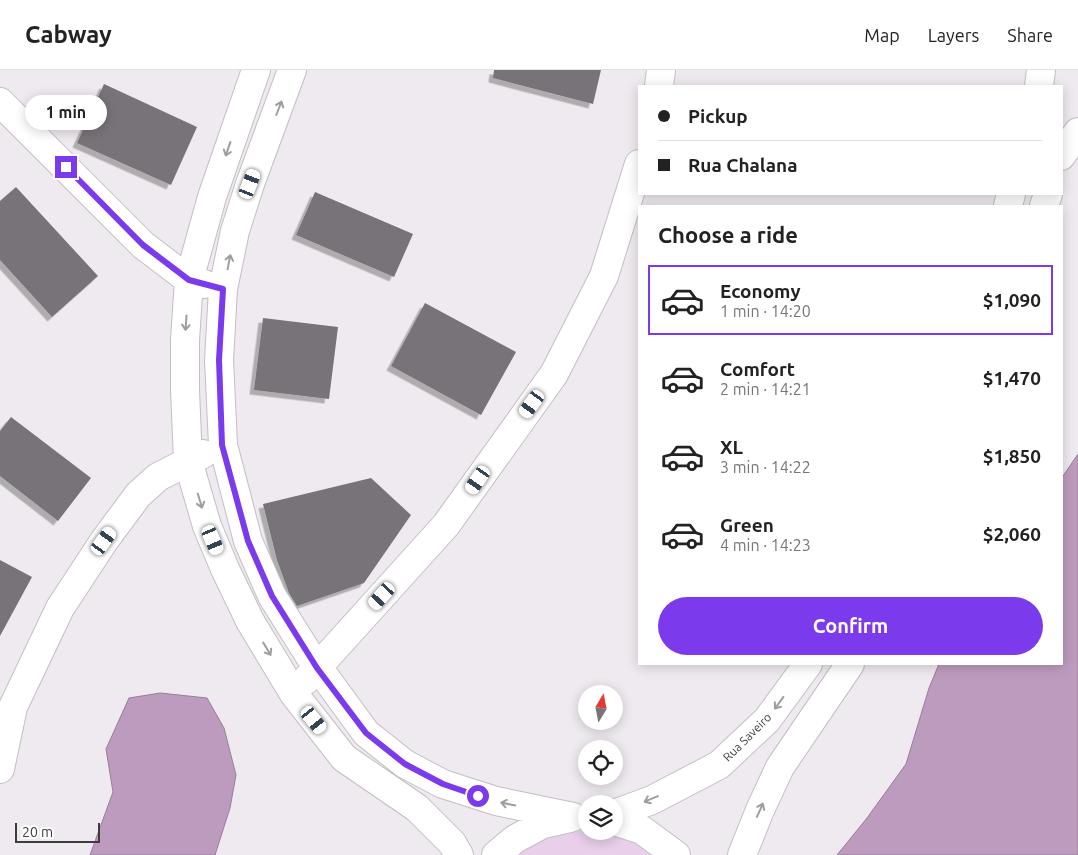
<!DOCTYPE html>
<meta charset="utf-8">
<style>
:root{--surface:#fff;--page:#f2f2f2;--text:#222;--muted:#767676;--line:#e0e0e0;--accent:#7c3aed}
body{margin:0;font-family:Ubuntu,sans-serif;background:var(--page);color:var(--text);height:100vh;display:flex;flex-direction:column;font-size:19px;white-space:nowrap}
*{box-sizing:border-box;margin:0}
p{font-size:16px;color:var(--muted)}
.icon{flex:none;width:28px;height:28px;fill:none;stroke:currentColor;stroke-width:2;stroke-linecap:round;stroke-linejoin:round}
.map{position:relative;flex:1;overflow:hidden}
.panel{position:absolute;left:638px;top:135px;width:425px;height:460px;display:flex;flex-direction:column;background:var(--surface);border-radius:0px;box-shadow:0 2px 12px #0003}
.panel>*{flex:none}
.top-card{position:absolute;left:638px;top:15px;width:425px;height:110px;border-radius:0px;box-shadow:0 2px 12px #0003;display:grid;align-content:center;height:110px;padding:0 20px;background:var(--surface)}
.needle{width:32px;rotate:10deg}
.controls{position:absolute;left:578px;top:615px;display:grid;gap:10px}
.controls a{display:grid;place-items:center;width:45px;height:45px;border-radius:50%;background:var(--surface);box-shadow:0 2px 12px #0003;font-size:25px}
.scale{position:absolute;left:15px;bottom:12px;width:85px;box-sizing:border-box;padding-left:5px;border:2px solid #3e3c3e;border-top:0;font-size:14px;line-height:18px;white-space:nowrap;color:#3e3c3e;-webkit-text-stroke:4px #fff;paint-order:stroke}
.end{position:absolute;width:22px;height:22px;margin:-11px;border:6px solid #7c3aed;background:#fff;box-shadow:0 0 0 2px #fff}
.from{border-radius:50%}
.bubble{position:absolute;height:35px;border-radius:18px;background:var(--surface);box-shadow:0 2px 12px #0003;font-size:16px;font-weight:700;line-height:35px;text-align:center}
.car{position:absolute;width:15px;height:30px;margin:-15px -8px;border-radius:6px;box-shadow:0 0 4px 1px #0007;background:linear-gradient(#fff 24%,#345 0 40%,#fff 0 76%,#345 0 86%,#fff 0)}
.top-card b{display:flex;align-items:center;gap:18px;height:48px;font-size:19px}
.top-card b+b{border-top:1px solid var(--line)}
.top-card i{width:12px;height:12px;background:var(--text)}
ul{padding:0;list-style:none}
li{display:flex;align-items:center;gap:15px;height:70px;margin:0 10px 8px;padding:0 10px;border:2px solid transparent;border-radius:0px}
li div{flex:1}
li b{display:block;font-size:19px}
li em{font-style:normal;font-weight:700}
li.current{border-color:var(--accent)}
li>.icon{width:45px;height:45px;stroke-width:1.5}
h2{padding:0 20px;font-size:22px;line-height:60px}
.action{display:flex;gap:10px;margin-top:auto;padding:10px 20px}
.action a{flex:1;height:58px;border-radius:30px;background:var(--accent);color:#fff;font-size:20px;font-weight:700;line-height:58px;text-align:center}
header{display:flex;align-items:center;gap:30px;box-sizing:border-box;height:70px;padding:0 25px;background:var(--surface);border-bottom:1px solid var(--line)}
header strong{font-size:24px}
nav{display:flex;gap:28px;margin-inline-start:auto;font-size:18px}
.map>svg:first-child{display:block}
.green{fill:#e9cfea}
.water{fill:#bd9bbe;stroke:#977e98}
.building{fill:#787378;filter:url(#shadow)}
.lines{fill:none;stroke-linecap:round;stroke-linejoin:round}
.minor-casing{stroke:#c3bec3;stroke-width:30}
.minor{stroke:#fff;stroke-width:28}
.oneway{stroke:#9e9e9e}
.route{stroke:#7c3aed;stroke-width:6}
.labels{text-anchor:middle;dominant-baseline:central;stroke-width:5;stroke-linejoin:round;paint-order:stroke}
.street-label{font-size:12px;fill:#3e3c3e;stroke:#fff}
</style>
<header>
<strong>Cabway</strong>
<nav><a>Map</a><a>Layers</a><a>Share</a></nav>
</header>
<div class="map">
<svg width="1078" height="785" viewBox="0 0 1078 785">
<defs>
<filter id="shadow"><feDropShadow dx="-4.5" dy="4.5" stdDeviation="0" flood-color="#0004"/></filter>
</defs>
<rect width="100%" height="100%" fill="#efeaef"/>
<!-- green -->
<path class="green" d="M585,760C590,762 598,761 605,762C622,765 640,774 653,785H513C542,768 552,762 585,760Z"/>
<!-- water -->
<path class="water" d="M1078,384V785H837L867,748L906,694L929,618L939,594H1061V409Z
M160,623L207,628L224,658L236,705L230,738L215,785H90L113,722L106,679L129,628Z"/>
<!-- building -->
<path class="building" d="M494,0H601L593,34L493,8Z
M104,14L197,57L171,115L77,73Z
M16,117L98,206L52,247L0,190V131Z
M315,122L413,164L394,207L296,165Z
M425,233L516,282L481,345L391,296Z
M263,248L338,257L329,329L254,320Z
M11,347L91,408L58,451L0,406V361Z
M371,408L411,445L364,513L297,536L289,523L277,490L263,434Z
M0,490L32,507L0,566Z"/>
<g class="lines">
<defs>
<path id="minor" d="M256,0L212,127L189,210L185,270V320L188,391L207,456L225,499L250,551L294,624L344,688L417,738L452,773L459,785
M292,0L250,114L235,161L223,219L219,290L223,375L248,471L272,526L309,585L366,663L405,694L443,714L496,731L573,747
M659,16L661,0
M1039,16L1041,0
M0,32L143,175L189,210L204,214
M1061,86L1078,62
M1008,136L1011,124
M1044,136L1048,124
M306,610L446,455L554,304L604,206L639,94
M0,699L13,637L60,538L104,471L138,425L158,407L203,384
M614,744L652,730L719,695L767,650L808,594
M614,751L642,760L676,785
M496,785L515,769L543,754L570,748
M742,785L760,740L780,697L850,594"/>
</defs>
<!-- minor casing -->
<use href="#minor" class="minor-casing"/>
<!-- minor -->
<use href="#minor" class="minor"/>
</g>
<!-- one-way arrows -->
<defs><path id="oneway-shaft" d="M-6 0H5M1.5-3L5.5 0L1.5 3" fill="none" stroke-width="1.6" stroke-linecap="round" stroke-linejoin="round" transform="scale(1.25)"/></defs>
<g class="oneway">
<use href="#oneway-shaft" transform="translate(279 38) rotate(-69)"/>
<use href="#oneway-shaft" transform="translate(228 79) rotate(109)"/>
<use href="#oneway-shaft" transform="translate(229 192) rotate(-79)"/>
<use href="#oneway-shaft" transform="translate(186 253) rotate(94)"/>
<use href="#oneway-shaft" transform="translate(200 431) rotate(73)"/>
<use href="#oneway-shaft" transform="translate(267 579) rotate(59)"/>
<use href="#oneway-shaft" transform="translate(779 633) rotate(126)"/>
<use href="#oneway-shaft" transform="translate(651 729) rotate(157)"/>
<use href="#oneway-shaft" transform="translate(508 734) rotate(-169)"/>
<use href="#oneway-shaft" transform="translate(760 740) rotate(-66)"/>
</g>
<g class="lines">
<!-- route -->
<path class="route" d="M66,97L143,175L189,210L223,219L219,290L222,375L248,471L272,526L317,598L366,663L405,694L443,714L478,726"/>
</g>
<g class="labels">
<!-- street labels -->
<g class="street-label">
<text transform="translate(747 667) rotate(-45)">Rua Saveiro</text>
</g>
</g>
</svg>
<div class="controls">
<a><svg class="needle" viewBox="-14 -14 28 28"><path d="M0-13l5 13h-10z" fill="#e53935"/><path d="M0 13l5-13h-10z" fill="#767676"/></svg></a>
<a><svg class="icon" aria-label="locate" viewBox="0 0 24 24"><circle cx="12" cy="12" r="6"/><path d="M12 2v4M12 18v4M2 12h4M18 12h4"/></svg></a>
<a><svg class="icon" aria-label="layers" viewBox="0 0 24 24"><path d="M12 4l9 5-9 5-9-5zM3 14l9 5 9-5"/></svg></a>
</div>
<div class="scale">20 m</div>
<i class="end from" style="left:478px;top:726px"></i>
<i class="end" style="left:66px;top:97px"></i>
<div class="bubble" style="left:25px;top:25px;width:82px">1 min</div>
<i class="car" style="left:250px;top:114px;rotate:21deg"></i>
<i class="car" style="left:532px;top:334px;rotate:216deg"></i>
<i class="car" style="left:478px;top:410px;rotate:215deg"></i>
<i class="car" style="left:213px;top:470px;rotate:157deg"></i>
<i class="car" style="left:104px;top:471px;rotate:36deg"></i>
<i class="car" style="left:382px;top:526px;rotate:222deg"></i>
<i class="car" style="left:314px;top:650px;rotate:141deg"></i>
<div class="top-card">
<b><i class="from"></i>Pickup</b>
<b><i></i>Rua Chalana</b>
</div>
<section class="panel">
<h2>Choose a ride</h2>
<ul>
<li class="current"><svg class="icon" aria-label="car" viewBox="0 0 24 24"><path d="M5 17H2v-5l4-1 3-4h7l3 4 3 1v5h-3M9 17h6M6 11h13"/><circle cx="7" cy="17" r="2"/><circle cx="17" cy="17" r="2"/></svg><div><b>Economy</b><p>1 min · 14:20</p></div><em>$1,090</em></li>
<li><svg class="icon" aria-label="car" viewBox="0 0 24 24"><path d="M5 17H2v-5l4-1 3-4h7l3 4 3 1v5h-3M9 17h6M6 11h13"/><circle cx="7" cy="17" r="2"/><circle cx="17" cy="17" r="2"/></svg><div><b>Comfort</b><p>2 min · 14:21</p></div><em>$1,470</em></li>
<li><svg class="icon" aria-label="car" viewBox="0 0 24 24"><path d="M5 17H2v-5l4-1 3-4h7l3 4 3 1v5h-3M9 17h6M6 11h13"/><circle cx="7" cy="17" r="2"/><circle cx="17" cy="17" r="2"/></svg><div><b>XL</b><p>3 min · 14:22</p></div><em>$1,850</em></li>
<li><svg class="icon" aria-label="car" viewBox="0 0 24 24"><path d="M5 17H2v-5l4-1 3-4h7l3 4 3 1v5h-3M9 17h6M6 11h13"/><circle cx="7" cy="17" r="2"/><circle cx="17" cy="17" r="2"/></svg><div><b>Green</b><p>4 min · 14:23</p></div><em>$2,060</em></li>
</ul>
<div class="action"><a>Confirm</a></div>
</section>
</div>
